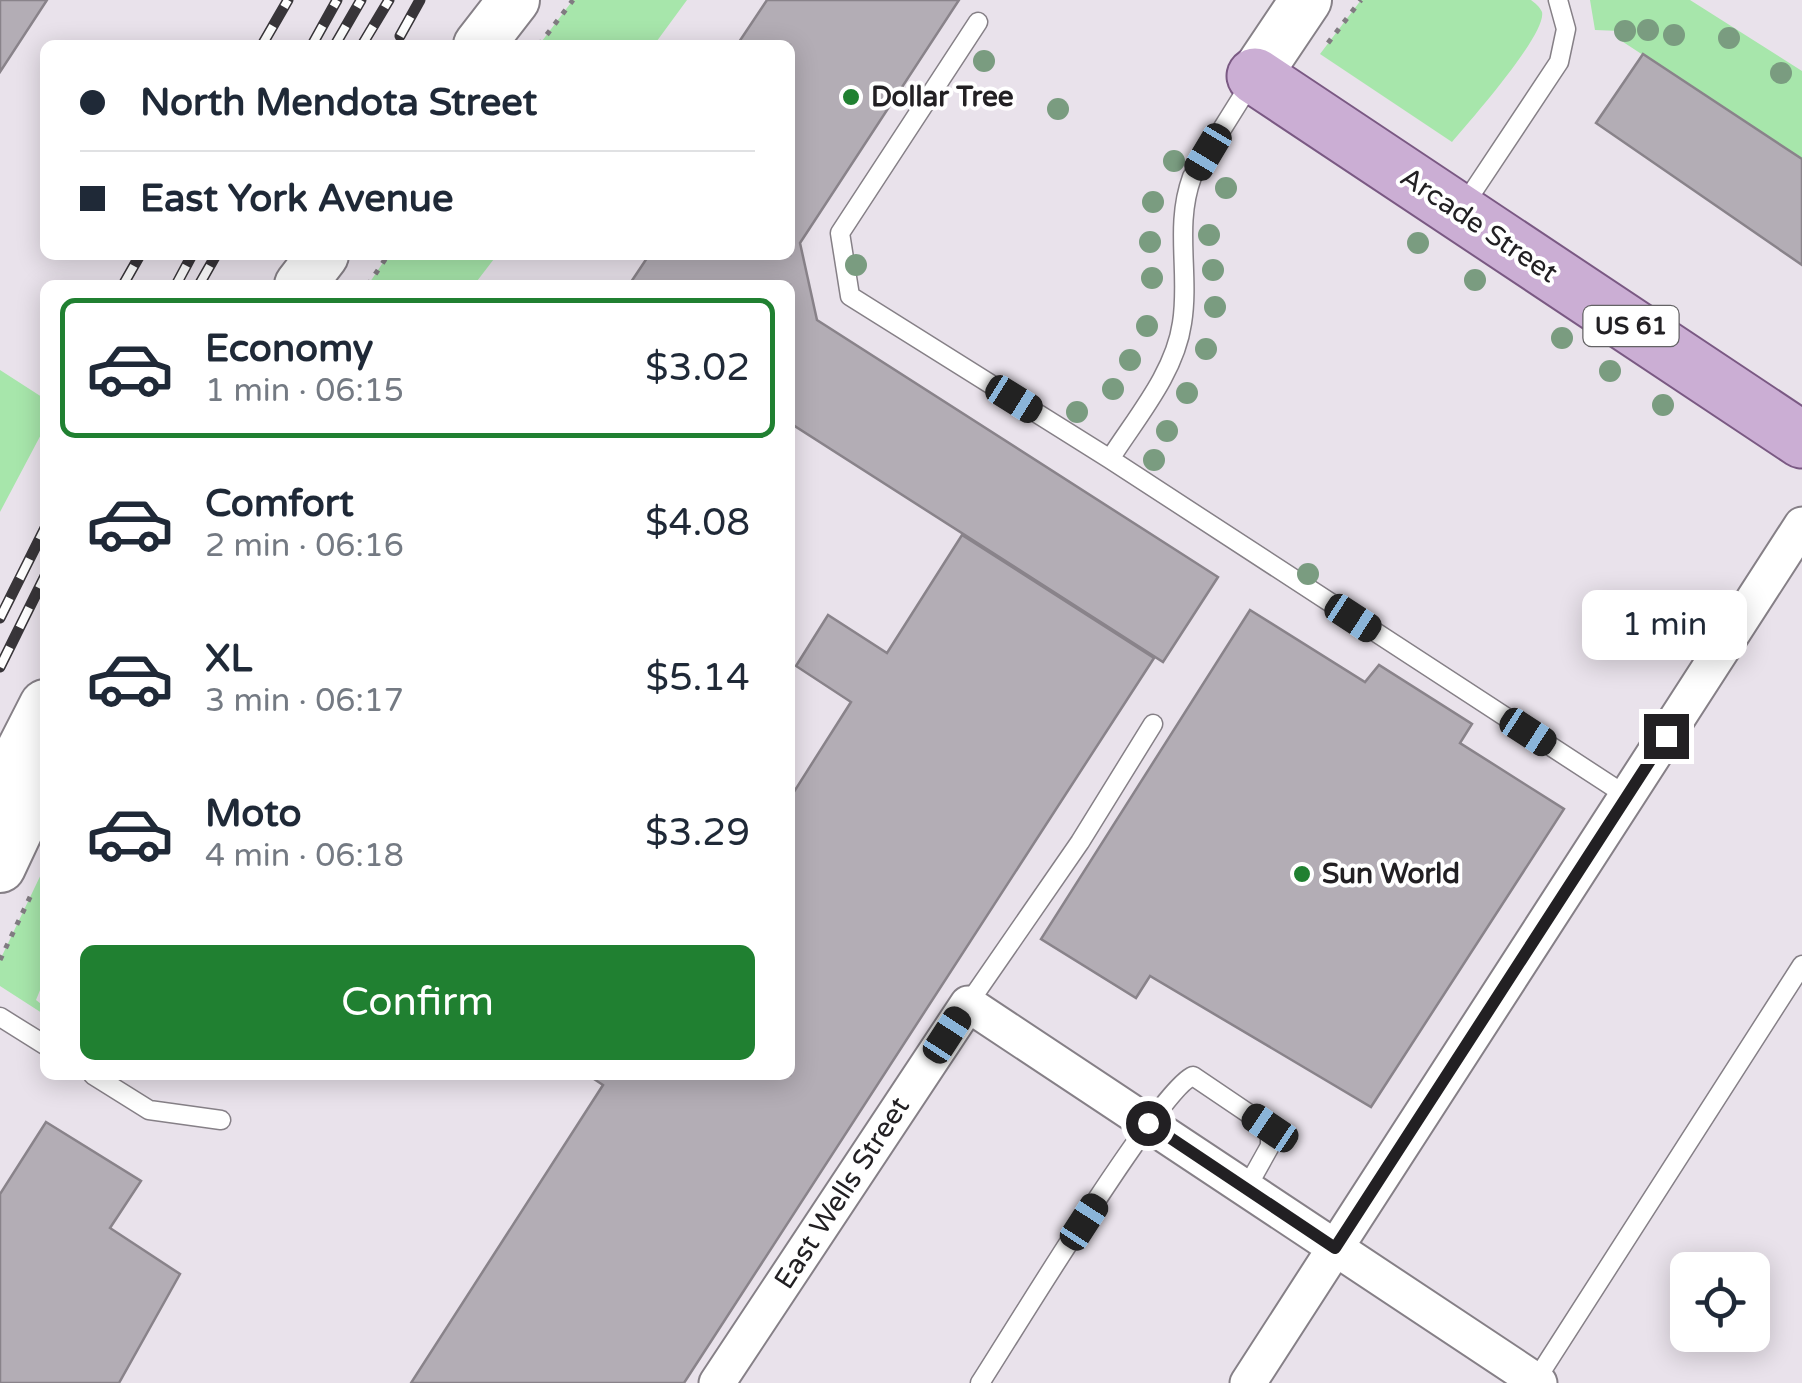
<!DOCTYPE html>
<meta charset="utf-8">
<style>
:root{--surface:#fff;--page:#f6f6f7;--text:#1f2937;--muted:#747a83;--line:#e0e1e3;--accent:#208031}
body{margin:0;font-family:"Varela Round",sans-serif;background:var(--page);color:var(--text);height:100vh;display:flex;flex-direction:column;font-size:38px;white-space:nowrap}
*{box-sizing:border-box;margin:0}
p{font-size:32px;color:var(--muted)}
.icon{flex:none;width:55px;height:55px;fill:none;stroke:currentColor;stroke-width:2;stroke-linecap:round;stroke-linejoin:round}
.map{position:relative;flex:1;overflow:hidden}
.side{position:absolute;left:40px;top:280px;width:755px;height:800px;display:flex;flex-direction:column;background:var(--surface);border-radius:15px;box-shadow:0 5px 25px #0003}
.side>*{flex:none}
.banner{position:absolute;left:40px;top:40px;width:755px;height:220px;border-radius:15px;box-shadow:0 5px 25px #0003;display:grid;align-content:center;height:220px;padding:0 40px;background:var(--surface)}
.buttons{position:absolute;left:1670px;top:1252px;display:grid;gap:20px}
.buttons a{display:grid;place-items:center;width:100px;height:100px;border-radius:15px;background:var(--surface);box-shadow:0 5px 25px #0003;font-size:50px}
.end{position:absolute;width:45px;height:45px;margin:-22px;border:12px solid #222023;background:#fff;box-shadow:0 0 0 5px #fff}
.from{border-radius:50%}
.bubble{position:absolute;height:70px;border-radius:15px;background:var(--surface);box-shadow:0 5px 25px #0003;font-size:32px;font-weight:600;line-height:70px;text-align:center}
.car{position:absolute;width:30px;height:60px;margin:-30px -15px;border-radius:12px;box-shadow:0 0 8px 2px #0007;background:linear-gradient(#222 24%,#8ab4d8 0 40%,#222 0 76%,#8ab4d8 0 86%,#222 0)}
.banner b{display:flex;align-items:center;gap:35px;height:95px;font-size:38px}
.banner b+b{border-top:2px solid var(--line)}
.banner i{width:25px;height:25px;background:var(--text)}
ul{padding:18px 0 0;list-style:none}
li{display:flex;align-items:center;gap:30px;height:140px;margin:0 20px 15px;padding:0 20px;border:5px solid transparent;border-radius:15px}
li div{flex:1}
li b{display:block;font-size:38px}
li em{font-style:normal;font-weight:600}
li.selected{border-color:var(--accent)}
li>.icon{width:90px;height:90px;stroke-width:1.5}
.cta{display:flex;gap:20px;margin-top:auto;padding:20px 40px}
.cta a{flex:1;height:115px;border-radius:15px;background:var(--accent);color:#fff;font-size:40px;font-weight:600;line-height:115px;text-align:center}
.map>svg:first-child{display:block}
.green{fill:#a7e6ab}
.building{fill:#b3adb5;stroke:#89838a;stroke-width:2.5}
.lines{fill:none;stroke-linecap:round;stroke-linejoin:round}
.service-casing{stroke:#868087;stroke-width:21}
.minor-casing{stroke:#868087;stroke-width:39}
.secondary-casing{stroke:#868087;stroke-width:54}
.primary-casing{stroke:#7a5983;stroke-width:59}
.path{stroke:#807b81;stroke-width:5;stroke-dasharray:5 8;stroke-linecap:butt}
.service{stroke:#fff;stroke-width:18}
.minor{stroke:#fff;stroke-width:35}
.secondary{stroke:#fff;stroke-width:50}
.primary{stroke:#cbaed4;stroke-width:55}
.rail-casing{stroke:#383539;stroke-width:11}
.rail{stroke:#fff;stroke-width:8;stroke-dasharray:22;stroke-linecap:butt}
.tree{fill:#7a9c80}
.route{stroke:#222023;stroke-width:12}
.poi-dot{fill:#208031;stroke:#fff;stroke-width:4}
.labels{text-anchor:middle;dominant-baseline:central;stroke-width:8;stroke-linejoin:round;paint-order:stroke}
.shield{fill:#fff;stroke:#646365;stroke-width:2.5}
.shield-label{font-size:25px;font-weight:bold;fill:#222023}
.poi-label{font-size:28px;font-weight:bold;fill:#222023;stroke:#fff;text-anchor:start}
.street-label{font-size:28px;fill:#222023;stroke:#fff}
</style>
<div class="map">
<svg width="1802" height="1383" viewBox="0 0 1802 1383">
<rect width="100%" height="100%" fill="#e9e2eb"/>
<!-- green -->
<path class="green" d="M573,0H687L654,45H539Z
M1361,0H1531C1535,3 1540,7 1542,12C1547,34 1469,122 1452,142L1320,54Z
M1590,0H1690L1802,71V159L1617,38L1620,31L1595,30Z
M388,255H497L474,285H368Z
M0,370L45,399V427L0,512Z
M45,866V978L36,1000L45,1007V1015L0,986V960Z"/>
<!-- building -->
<path class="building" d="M0,0H47L0,72Z
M767,0H959L800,243L817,320L1218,577L1163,662L790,423V285H629L649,255H790V45H737Z
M1643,54L1802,159V265L1596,123Z
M962,535L1154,658L684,1383H411L603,1085L588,1075H790V798L851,702L796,666L828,615L887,653Z
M1250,610L1365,682L1379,665L1472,724L1460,743L1564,809L1371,1107L1150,976L1136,998L1041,939Z
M46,1122L141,1181L110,1228L180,1274L119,1383H0V1194Z"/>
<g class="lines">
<defs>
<path id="service" d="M978,22L840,233L850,296L1110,459L1627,796
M1462,208L1559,62L1566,29L1558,0
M1110,459C1136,418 1175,373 1182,323C1190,274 1174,226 1192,177L1252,81
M968,1004L1080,842L1153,724
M0,1017L45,1045
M93,1075L149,1110L221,1120
M980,1383C1010,1337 1161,1087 1193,1076L1270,1128V1146L1246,1189
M1534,1383L1802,965"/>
<path id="minor" d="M717,1383L968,1004L1539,1383
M1248,1383L1802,525"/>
<path id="secondary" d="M479,45L514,0
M1255,76L1306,0
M300,285L323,255
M0,793L45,705
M0,867L45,771"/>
<path id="primary" d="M1255,76L1802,440"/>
</defs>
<!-- service casing -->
<use href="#service" class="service-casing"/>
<!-- minor casing -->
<use href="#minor" class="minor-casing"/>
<!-- secondary casing -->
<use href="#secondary" class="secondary-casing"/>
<!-- primary casing -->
<use href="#primary" class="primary-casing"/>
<!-- path -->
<path class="path" d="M1328,43L1361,0
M539,45L573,0
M368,285L388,255
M0,960L31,895"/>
<!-- service -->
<use href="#service" class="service"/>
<!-- minor -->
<use href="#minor" class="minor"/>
<!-- secondary -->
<use href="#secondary" class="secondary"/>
<!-- primary -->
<use href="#primary" class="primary"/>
<defs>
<path id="rail" d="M400,36L420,0
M262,45L288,0
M312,45L337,0
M335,45L361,0
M362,45L389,0
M123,285L140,255
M176,285L192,255
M199,285L216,255
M0,618L45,528
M0,667L45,576"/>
</defs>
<!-- rail casing -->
<use href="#rail" class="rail-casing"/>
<!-- rail -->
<use href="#rail" class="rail"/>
</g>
<!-- trees -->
<g class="tree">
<circle cx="1648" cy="30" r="11"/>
<circle cx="1625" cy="31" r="11"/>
<circle cx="1674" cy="35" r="11"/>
<circle cx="1729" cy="38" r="11"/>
<circle cx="984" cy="61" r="11"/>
<circle cx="1781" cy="73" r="11"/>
<circle cx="1058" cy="109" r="11"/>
<circle cx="1174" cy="161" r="11"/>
<circle cx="1226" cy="188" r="11"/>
<circle cx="1153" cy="202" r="11"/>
<circle cx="1209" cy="235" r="11"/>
<circle cx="1150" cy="242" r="11"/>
<circle cx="1418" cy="243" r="11"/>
<circle cx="856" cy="265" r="11"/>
<circle cx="1213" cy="270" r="11"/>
<circle cx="1152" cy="278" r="11"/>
<circle cx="1475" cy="280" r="11"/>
<circle cx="1215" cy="307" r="11"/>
<circle cx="1147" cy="326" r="11"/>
<circle cx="1562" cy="338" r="11"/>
<circle cx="1206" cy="349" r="11"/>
<circle cx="1130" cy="360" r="11"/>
<circle cx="1610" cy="371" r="11"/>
<circle cx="1113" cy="389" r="11"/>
<circle cx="1187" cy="393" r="11"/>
<circle cx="1663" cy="405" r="11"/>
<circle cx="1077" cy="412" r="11"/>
<circle cx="1167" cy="431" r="11"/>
<circle cx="1154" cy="460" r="11"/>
<circle cx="1308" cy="574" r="11"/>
</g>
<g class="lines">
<!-- route -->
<path class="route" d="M1148,1123L1335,1248L1666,736"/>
</g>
<!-- markers -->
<g class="poi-dot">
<circle cx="851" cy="97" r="10"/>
<circle cx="1302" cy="874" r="10"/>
</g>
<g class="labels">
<!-- shield labels -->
<rect class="shield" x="1583.5" y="306" width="95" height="40" rx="8"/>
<g class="shield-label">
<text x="1631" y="326">US 61</text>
</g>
<!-- poi labels -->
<g class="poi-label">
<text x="871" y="97">Dollar Tree</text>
<text x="1322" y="874">Sun World</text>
</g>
<!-- street labels -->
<g class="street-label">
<text transform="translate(1479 225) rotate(34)">Arcade Street</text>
<text transform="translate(842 1193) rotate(-57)">East Wells Street</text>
</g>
</g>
</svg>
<div class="buttons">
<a><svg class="icon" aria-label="locate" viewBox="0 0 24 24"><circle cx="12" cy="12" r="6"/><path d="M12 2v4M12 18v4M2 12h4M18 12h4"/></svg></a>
</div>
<i class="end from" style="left:1148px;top:1123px"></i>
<i class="end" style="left:1666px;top:736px"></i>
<div class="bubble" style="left:1582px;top:590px;width:165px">1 min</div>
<i class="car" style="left:1208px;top:152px;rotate:211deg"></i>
<i class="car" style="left:1014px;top:399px;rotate:122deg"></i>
<i class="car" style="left:1353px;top:618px;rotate:123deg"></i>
<i class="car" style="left:1528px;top:732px;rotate:123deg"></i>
<i class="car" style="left:947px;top:1035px;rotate:33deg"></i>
<i class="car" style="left:1270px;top:1128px;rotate:304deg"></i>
<i class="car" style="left:1084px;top:1222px;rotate:33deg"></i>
<div class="banner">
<b><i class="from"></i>North Mendota Street</b>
<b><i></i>East York Avenue</b>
</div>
<section class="side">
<ul>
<li class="selected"><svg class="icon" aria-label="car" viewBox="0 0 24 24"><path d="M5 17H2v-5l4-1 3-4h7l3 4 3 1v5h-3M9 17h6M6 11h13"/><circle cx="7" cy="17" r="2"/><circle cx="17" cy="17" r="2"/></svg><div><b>Economy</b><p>1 min · 06:15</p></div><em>$3.02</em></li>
<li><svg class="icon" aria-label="car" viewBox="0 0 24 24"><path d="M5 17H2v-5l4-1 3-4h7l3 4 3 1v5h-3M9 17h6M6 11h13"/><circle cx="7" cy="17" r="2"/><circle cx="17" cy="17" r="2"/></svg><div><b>Comfort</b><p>2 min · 06:16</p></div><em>$4.08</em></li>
<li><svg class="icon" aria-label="car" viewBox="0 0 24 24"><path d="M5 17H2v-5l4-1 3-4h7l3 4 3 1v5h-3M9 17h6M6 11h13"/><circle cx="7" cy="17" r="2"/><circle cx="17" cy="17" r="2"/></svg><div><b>XL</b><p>3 min · 06:17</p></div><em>$5.14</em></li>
<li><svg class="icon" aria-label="car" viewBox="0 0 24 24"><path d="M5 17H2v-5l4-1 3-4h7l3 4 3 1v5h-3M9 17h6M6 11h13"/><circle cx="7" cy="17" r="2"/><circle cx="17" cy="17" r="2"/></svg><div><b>Moto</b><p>4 min · 06:18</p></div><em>$3.29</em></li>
</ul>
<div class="cta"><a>Confirm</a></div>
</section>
</div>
